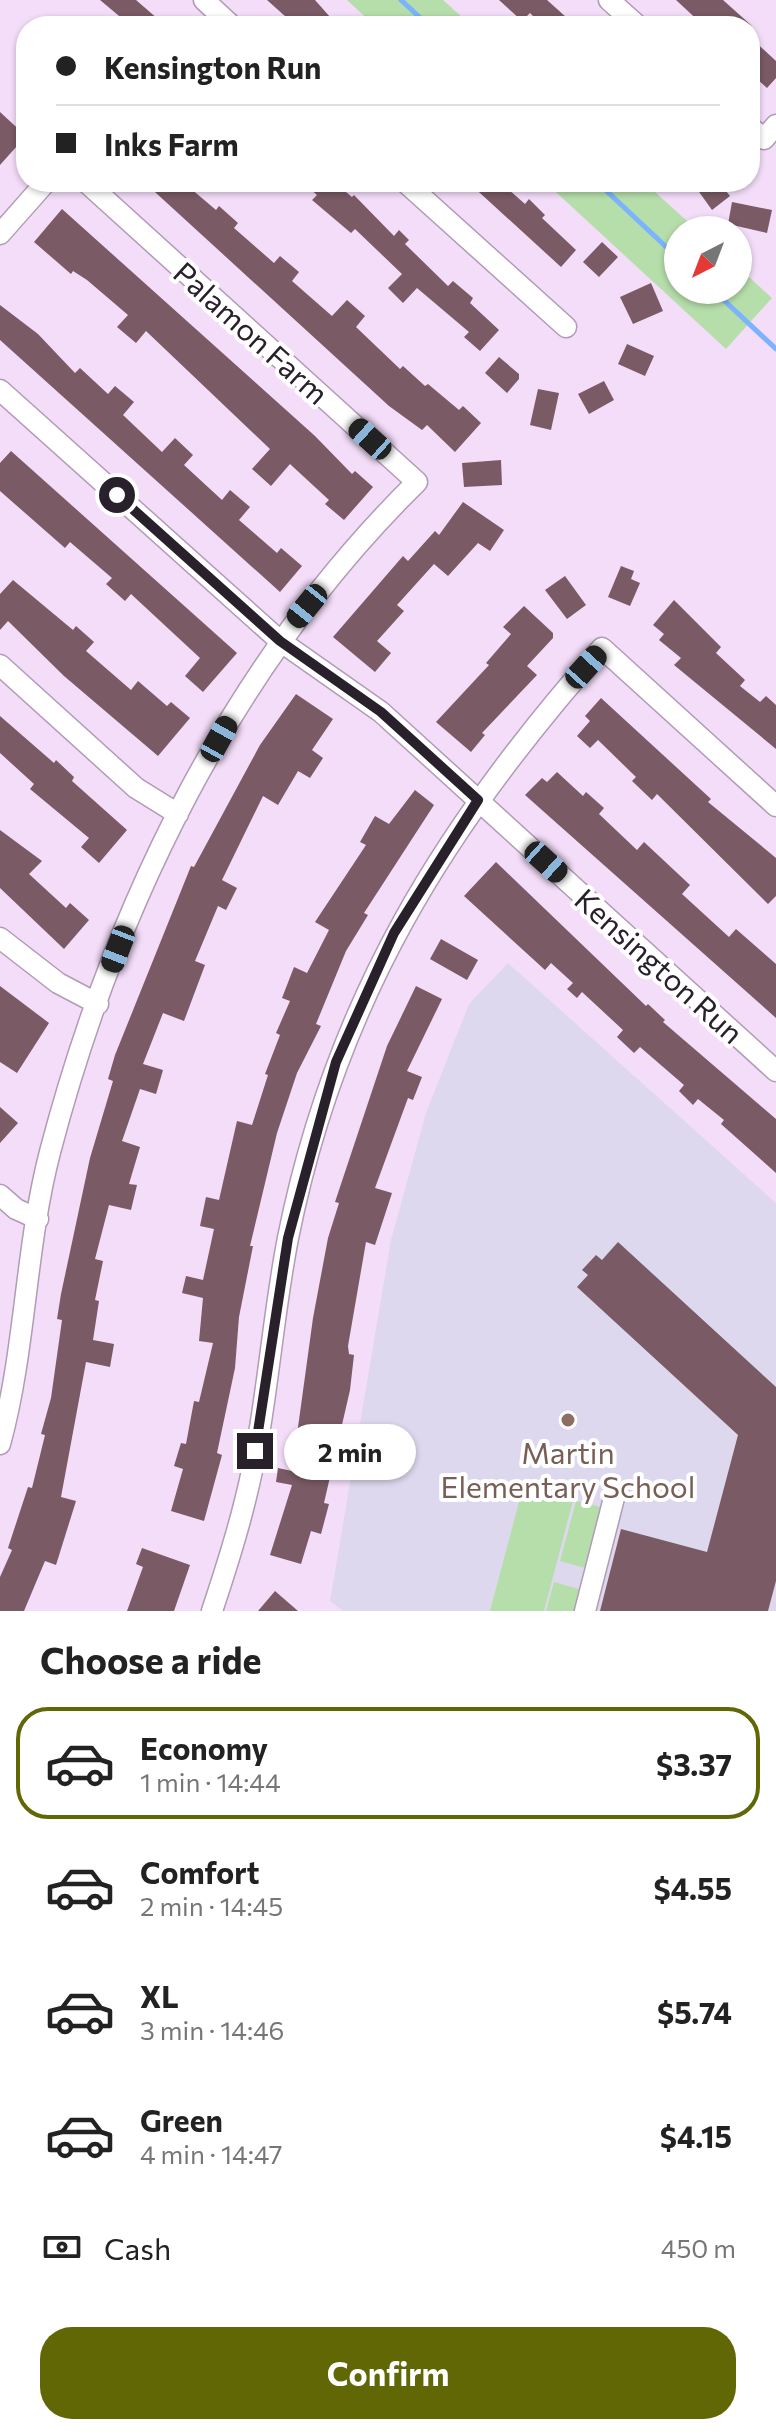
<!DOCTYPE html>
<meta charset="utf-8">
<style>
:root{--surface:#fff;--page:#f2f2f2;--text:#222;--muted:#767676;--line:#e0e0e0;--accent:#616705}
body{margin:0;font-family:Commissioner,sans-serif;background:var(--page);color:var(--text);height:100vh;display:flex;flex-direction:column;font-size:30px;white-space:nowrap}
*{box-sizing:border-box;margin:0}
p{font-size:26px;color:var(--muted)}
.icon{flex:none;width:44px;height:44px;fill:none;stroke:currentColor;stroke-width:2;stroke-linecap:round;stroke-linejoin:round}
.map{position:relative;height:1611px;overflow:hidden}
.panel{display:flex;flex-direction:column;background:var(--surface);flex:1}
.panel>*{flex:none}
.guide{position:absolute;left:16px;top:16px;width:744px;height:176px;border-radius:32px;box-shadow:0 2px 6px #0004;display:grid;align-content:center;height:176px;padding:0 40px;background:var(--surface)}
.needle{width:52px;rotate:222deg}
.buttons{position:absolute;left:664px;top:216px;display:grid;gap:16px}
.buttons a{display:grid;place-items:center;width:88px;height:88px;border-radius:50%;background:var(--surface);box-shadow:0 2px 6px #0004;font-size:40px}
.end{position:absolute;width:36px;height:36px;margin:-18px;border:10px solid #28202a;background:#fff;box-shadow:0 0 0 4px #fff}
.from{border-radius:50%}
.bubble{position:absolute;height:56px;border-radius:28px;background:var(--surface);box-shadow:0 2px 6px #0004;font-size:26px;font-weight:700;line-height:56px;text-align:center}
.car{position:absolute;width:24px;height:48px;margin:-24px -12px;border-radius:10px;box-shadow:0 0 6px 2px #0007;background:linear-gradient(#222 24%,#8ab4d8 0 40%,#222 0 76%,#8ab4d8 0 86%,#222 0)}
.guide b{display:flex;align-items:center;gap:28px;height:76px;font-size:30px}
.guide b+b{border-top:2px solid var(--line)}
.guide i{width:20px;height:20px;background:var(--text)}
ul{padding:0;list-style:none}
li{display:flex;align-items:center;gap:24px;height:112px;margin:0 16px 12px;padding:0 24px;border:4px solid transparent;border-radius:32px}
li div{flex:1}
li b{display:block;font-size:30px}
li em{font-style:normal;font-weight:700}
li.selected{border-color:var(--accent)}
li>.icon{width:72px;height:72px;stroke-width:1.5}
h2{padding:0 40px;font-size:36px;line-height:96px}
.pay{display:flex;align-items:center;gap:20px;height:88px;padding:0 40px;font-size:30px}
.pay p{margin-inline-start:auto}
.action{display:flex;gap:16px;margin-top:auto;padding:16px 40px}
.action a{flex:1;height:92px;border-radius:32px;background:var(--accent);color:#fff;font-size:32px;font-weight:700;line-height:92px;text-align:center}
.map>svg:first-child{display:block}
.education{fill:#ded8ee}
.green{fill:#b6deab}
.lines{fill:none;stroke-linecap:round;stroke-linejoin:round}
.stream{stroke:#7bb3fe;stroke-width:5}
.building{fill:#7a5a64}
.minor-casing{stroke:#b19bb5;stroke-width:23}
.minor{stroke:#fff;stroke-width:20}
.route{stroke:#28202a;stroke-width:10}
.education-dot{fill:#8d6e63;stroke:#fff;stroke-width:3}
.labels{text-anchor:middle;dominant-baseline:central;stroke-width:8;stroke-linejoin:round;paint-order:stroke}
.street-label{font-size:30px;fill:#28202a;stroke:#fff}
.education-label{font-size:30px;fill:#785e54;stroke:#fff}
</style>
<div class="map">
<svg width="776" height="1611" viewBox="0 0 776 1611">
<rect width="100%" height="100%" fill="#f4ddf9"/>
<!-- education -->
<path class="education" d="M508,963L776,1203V1611H343L330,1601L391,1240L426,1113L469,1004Z"/>
<!-- green -->
<path class="green" d="M347,0H443L472,26H375Z
M545,182H644L697,230H678V290H738V267L772,298L726,349Z
M523,1487L573,1501L544,1611H490Z
M576,1501L601,1507L585,1568L560,1561Z
M554,1582L579,1589L574,1611H546Z"/>
<g class="lines">
<!-- stream -->
<path class="stream" d="M401,0L429,26
M597,182L678,258
M713,290L776,349"/>
</g>
<!-- building -->
<path class="building" d="M100,0H136L166,26H131Z
M267,0H315L338,26H296Z
M499,0H547L576,26H543L530,13L522,21Z
M676,0H723L752,26H704Z
M750,37L776,61V78L767,88L750,73Z
M0,112L26,136L0,165Z
M144,182H183L216,210L219,206L238,223L234,228L274,263L280,256L299,272L292,281L332,316L347,300L365,316L356,327L400,369L403,366L425,386L428,384L459,410L463,406L481,423L455,452L427,425L422,430L389,406Z
M302,182H334L352,197L354,195L394,236L399,230L409,240L405,244L448,286L453,281L473,298L470,303L499,330L480,351L464,337L469,332L417,288L403,303L388,288L402,274L355,229L351,233L312,200L317,195Z
M468,182H500L525,204L529,199L545,215L542,218L576,250L561,267Z
M692,182H719L730,196L712,210Z
M732,202L772,210L767,233L728,224Z
M62,209L315,436L352,474L355,471L373,487L344,520L325,504L329,500L290,464L271,486L252,469L270,449L146,331L136,343L117,327L128,315L87,280L73,271L71,274L34,242Z
M602,242L618,257L599,277L583,262Z
M651,283L663,311L633,324L620,297Z
M0,305L38,334L75,373L80,368L108,394L115,386L134,402L123,415L162,452L175,438L193,455L184,465L222,500L230,490L250,507L239,520L277,553L281,548L302,566L280,592L0,340Z
M627,344L654,356L645,376L618,364Z
M499,357L519,374V379L507,393L485,373Z
M604,381L614,400L589,414L578,394Z
M538,389L559,393L551,430L530,425Z
M11,451L237,653L203,692L185,676L200,658L131,594L125,601L106,584L112,578L70,542L65,548L0,491V463Z
M501,460L502,485L464,487L462,463Z
M463,502L504,530L490,551L478,543L448,576L434,564L397,605L404,611L377,641L391,653L375,672L333,637L403,556L408,561L435,531L439,535Z
M621,566L634,571L631,579L640,583L630,606L608,597Z
M565,576L586,605L567,619L545,590Z
M13,580L73,630L76,626L94,642L86,651L131,690L138,681L167,706L171,702L190,718L158,756L64,676L8,621L0,630V594Z
M674,600L721,647L716,653L745,680L740,686L760,702L766,696L776,705V749L674,665L681,658L659,640L664,634L653,625Z
M524,606L553,633V638L527,666L537,675L482,733L485,735L471,752L436,722L489,665L486,663L511,634L503,627Z
M296,694L333,719L312,750L323,758L310,778L298,771L278,805L263,796L222,880L237,888L226,910L218,906L195,961L205,965L184,1021L163,1013L143,1064L163,1070L156,1094L140,1089L122,1141L140,1147L129,1184L137,1185L131,1210L109,1205L95,1259L103,1261L95,1300L99,1301L93,1340L114,1344L110,1367L86,1362L61,1497L76,1501L56,1565L45,1561L24,1611H0V1577L12,1550L8,1548L28,1487L32,1488L45,1435L41,1434L51,1398L62,1320L57,1319L61,1294L90,1158L113,1081L108,1079L115,1055L191,866L194,867L260,745Z
M601,698L711,799L708,802L776,858V896L768,904L657,794L652,800L632,781L636,777L598,740L590,748L577,736L590,721L585,716Z
M0,716L54,763L56,760L74,777L72,781L127,830L99,863L81,847L89,838L30,789L34,784L0,753Z
M557,772L583,796L586,792L604,808L599,814L637,850L644,842L690,885L682,894L729,937L736,929L776,964V1018L525,795L542,778L547,782Z
M415,790L434,805L364,913L368,915L346,951L316,1024L321,1026L297,1073L277,1133L250,1246H253L239,1317L235,1368L217,1453L222,1455L204,1521L171,1511L183,1469L174,1466L181,1443L186,1444L194,1401L199,1402L213,1343L199,1341L203,1298L182,1293L186,1276L203,1280L214,1229L200,1226L206,1197L219,1200L237,1121L252,1125L268,1075L265,1074L280,1035L276,1033L290,1001L282,998L294,967L307,973L329,930L315,922L366,845L360,842L375,816L389,824Z
M0,830L42,861L29,874L66,908L70,903L89,920L64,949L0,888Z
M496,862L646,1006L648,1004L665,1020L663,1022L776,1119V1173L721,1124L724,1120L698,1099L693,1105L679,1091L684,1085L640,1047L634,1053L617,1037L623,1030L582,992L577,998L567,989L573,983L551,963L545,970L464,896Z
M441,939L478,960L467,980L430,959Z
M0,986L49,1023L17,1073L0,1062Z
M416,986L442,999L407,1071L422,1077L413,1100L408,1098L375,1188L392,1193L375,1245L366,1242L348,1346L349,1354L354,1355L350,1390L324,1503L329,1504L321,1534L311,1531L301,1564L270,1555L292,1485L276,1482L278,1468L292,1471L313,1318L328,1238L339,1203L335,1202L387,1046Z
M0,1107L18,1123L0,1143Z
M618,1242L776,1387V1581L768,1611H600L621,1529L707,1552L738,1435L577,1287L588,1275L582,1270L596,1255L602,1260Z
M142,1548L190,1565L174,1611H127L143,1567L136,1564Z
M275,1591L298,1611H258Z"/>
<g class="lines">
<defs>
<path id="minor" d="M204,0L232,26
M609,0L638,26
M750,127L764,139L776,125
M405,182L566,327
M0,234L46,182
M0,390L280,641L381,712L776,1071
M0,665L136,788L178,814
M0,938L58,983L98,1004
M0,1195L16,1209L38,1219
M0,1444C26,1349 25,1248 50,1152C115,904 233,663 417,482L86,182
M212,1611C224,1575 236,1538 245,1501C267,1415 271,1325 288,1238C335,1002 444,826 602,648L776,806
M585,1611L615,1494"/>
</defs>
<!-- minor casing -->
<use href="#minor" class="minor-casing"/>
<!-- minor -->
<use href="#minor" class="minor"/>
</g>
<g class="lines">
<!-- route -->
<path class="route" d="M117,495L280,641L381,712L478,800L394,933L336,1062L288,1238L255,1451"/>
</g>
<!-- markers -->
<circle class="education-dot" cx="568" cy="1420" r="8"/>
<g class="labels">
<!-- street labels -->
<g class="street-label">
<text transform="translate(252 332) rotate(42)">Palamon Farm</text>
<text transform="translate(660 965) rotate(42)">Kensington Run</text>
</g>
<!-- education labels -->
<g class="education-label">
<text x="568" y="1451">Martin<tspan x="568" dy="34">Elementary School</tspan></text>
</g>
</g>
</svg>
<div class="buttons">
<a><svg class="needle" viewBox="-14 -14 28 28"><path d="M0-13l5 13h-10z" fill="#e53935"/><path d="M0 13l5-13h-10z" fill="#767676"/></svg></a>
</div>
<i class="end from" style="left:117px;top:495px"></i>
<i class="end" style="left:255px;top:1451px"></i>
<div class="bubble" style="left:284px;top:1424px;width:132px">2 min</div>
<i class="car" style="left:370px;top:439px;rotate:312deg"></i>
<i class="car" style="left:307px;top:606px;rotate:219deg"></i>
<i class="car" style="left:586px;top:667px;rotate:42deg"></i>
<i class="car" style="left:219px;top:739px;rotate:29deg"></i>
<i class="car" style="left:546px;top:862px;rotate:132deg"></i>
<i class="car" style="left:118px;top:949px;rotate:201deg"></i>
<div class="guide">
<b><i class="from"></i>Kensington Run</b>
<b><i></i>Inks Farm</b>
</div>
</div>
<section class="panel">
<h2>Choose a ride</h2>
<ul>
<li class="selected"><svg class="icon" aria-label="car" viewBox="0 0 24 24"><path d="M5 17H2v-5l4-1 3-4h7l3 4 3 1v5h-3M9 17h6M6 11h13"/><circle cx="7" cy="17" r="2"/><circle cx="17" cy="17" r="2"/></svg><div><b>Economy</b><p>1 min · 14:44</p></div><em>$3.37</em></li>
<li><svg class="icon" aria-label="car" viewBox="0 0 24 24"><path d="M5 17H2v-5l4-1 3-4h7l3 4 3 1v5h-3M9 17h6M6 11h13"/><circle cx="7" cy="17" r="2"/><circle cx="17" cy="17" r="2"/></svg><div><b>Comfort</b><p>2 min · 14:45</p></div><em>$4.55</em></li>
<li><svg class="icon" aria-label="car" viewBox="0 0 24 24"><path d="M5 17H2v-5l4-1 3-4h7l3 4 3 1v5h-3M9 17h6M6 11h13"/><circle cx="7" cy="17" r="2"/><circle cx="17" cy="17" r="2"/></svg><div><b>XL</b><p>3 min · 14:46</p></div><em>$5.74</em></li>
<li><svg class="icon" aria-label="car" viewBox="0 0 24 24"><path d="M5 17H2v-5l4-1 3-4h7l3 4 3 1v5h-3M9 17h6M6 11h13"/><circle cx="7" cy="17" r="2"/><circle cx="17" cy="17" r="2"/></svg><div><b>Green</b><p>4 min · 14:47</p></div><em>$4.15</em></li>
</ul>
<div class="pay"><svg class="icon" aria-label="cash" viewBox="0 0 24 24"><path d="M3 7h18v10H3z"/><circle cx="12" cy="12" r="2"/></svg>Cash<p>450 m</p></div>
<div class="action"><a>Confirm</a></div>
</section>
